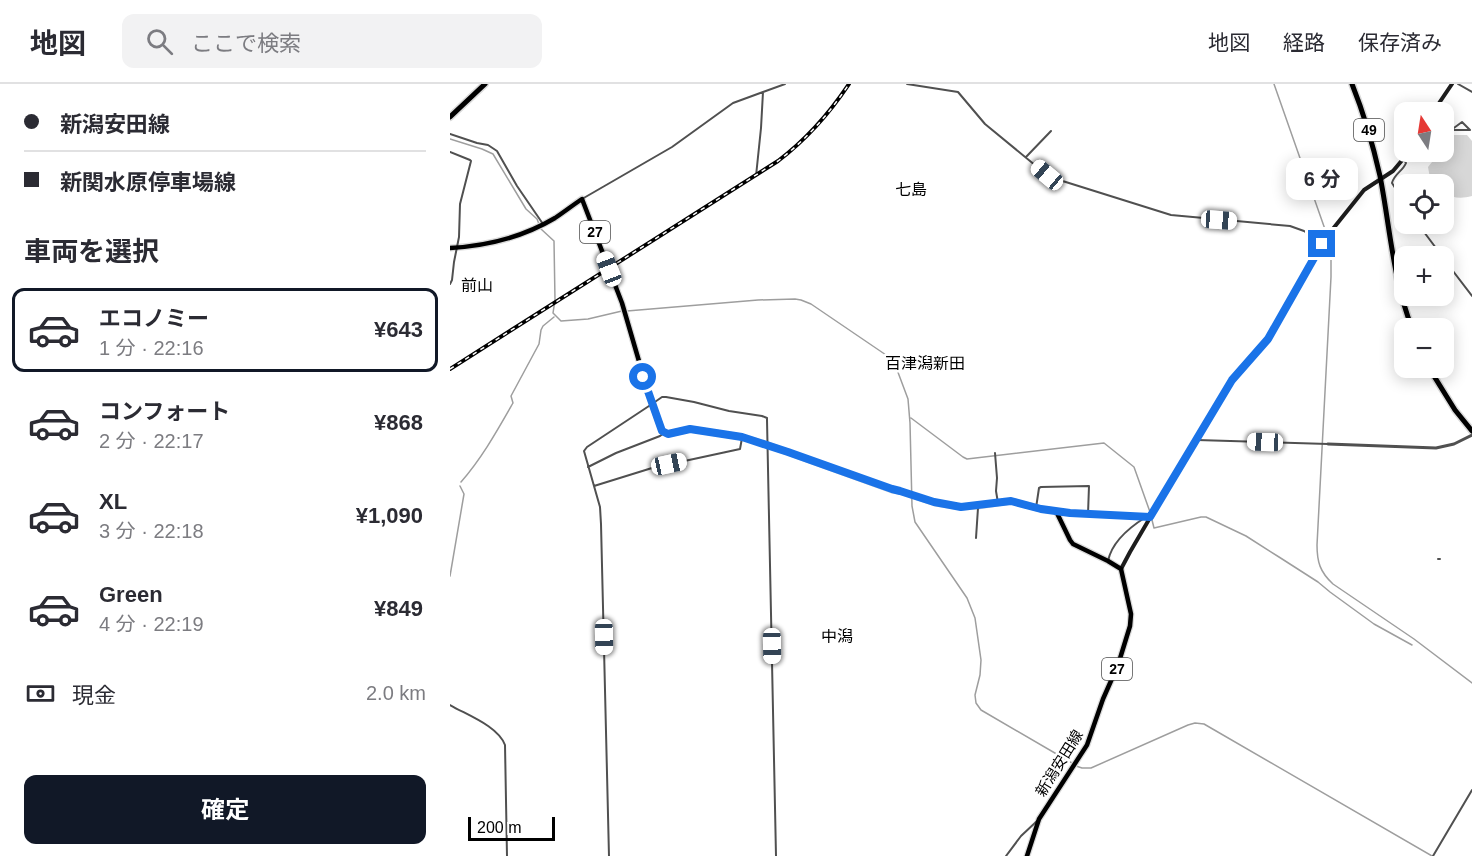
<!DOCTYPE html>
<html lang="ja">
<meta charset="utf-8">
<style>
:root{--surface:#fff;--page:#f2f2f3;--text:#2b2b33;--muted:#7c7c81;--line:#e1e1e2;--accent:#111827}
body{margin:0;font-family:Arial,"Noto Sans JP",sans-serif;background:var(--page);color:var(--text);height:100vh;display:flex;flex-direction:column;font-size:22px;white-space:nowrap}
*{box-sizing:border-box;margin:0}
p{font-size:20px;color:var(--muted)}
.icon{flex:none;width:33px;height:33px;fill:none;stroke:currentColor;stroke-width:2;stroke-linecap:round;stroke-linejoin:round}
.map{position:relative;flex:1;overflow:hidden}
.details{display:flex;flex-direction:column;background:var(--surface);width:450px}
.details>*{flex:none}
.banner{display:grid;align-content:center;height:132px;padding:0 24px;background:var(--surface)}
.needle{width:39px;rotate:348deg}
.fabs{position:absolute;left:944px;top:18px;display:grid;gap:12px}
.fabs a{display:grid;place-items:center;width:60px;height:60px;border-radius:12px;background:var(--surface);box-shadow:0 3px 15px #0003;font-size:30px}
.scale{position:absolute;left:18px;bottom:15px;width:87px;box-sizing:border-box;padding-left:6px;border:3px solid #000;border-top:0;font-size:16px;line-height:21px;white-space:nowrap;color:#000;-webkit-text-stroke:4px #fff;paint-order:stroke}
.end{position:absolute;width:27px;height:27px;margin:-14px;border:8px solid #1a73e8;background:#fff;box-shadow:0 0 0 3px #fff}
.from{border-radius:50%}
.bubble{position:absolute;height:42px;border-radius:12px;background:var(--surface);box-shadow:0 3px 15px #0003;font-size:20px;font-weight:700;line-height:42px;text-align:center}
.car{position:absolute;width:18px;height:36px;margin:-18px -9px;border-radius:8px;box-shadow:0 0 4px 2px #0007;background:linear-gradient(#fff 24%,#345 0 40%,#fff 0 76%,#345 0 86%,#fff 0)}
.banner b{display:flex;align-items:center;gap:21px;height:57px;font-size:22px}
.banner b+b{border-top:2px solid var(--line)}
.banner i{width:15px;height:15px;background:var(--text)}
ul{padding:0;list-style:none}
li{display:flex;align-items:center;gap:18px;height:84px;margin:0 12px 9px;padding:0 12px;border:3px solid transparent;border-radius:12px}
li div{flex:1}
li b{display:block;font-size:22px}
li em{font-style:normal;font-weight:700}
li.current{border-color:var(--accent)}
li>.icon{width:54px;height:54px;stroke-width:1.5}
h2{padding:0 24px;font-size:27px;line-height:72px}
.pay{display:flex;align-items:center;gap:15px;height:66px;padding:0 24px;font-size:22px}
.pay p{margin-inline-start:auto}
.primary-button{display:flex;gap:12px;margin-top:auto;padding:12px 24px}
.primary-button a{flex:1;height:69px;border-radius:12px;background:var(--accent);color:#fff;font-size:24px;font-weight:700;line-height:69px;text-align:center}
header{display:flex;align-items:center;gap:36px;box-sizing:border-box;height:84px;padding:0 30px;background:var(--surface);border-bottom:2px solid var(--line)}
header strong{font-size:28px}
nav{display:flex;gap:33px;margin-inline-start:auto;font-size:21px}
.search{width:420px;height:54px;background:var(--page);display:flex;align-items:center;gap:15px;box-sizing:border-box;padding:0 21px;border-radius:12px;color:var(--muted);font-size:22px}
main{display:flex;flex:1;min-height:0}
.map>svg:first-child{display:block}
.garden{fill:#d7d7d7}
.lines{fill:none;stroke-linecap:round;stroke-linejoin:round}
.stream{stroke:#9e9e9e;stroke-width:1.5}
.primary-casing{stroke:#dbdbdb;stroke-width:7}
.trunk-casing{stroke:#dbdbdb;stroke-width:8}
.minor{stroke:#505050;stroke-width:2}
.tertiary{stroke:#505050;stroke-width:3}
.secondary{stroke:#1d1d1d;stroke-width:4}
.primary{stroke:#000;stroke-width:4.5}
.trunk{stroke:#000;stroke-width:5}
.rail-casing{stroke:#000;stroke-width:4}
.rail{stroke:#fff;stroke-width:1.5;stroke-dasharray:4.5;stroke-linecap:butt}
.route{stroke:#1a73e8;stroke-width:8}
.labels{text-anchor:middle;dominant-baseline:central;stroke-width:5;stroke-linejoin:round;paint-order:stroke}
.shield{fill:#fff;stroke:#4c4c4c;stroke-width:1.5}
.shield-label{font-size:14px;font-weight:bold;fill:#000}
.street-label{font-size:15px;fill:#000;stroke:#fff}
.neighbourhood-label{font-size:16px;fill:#000;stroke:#fff}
</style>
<header>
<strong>地図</strong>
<div class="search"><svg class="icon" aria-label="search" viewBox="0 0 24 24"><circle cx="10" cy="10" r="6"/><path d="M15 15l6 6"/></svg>ここで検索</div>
<nav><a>地図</a><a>経路</a><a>保存済み</a></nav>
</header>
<main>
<section class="details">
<div class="banner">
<b><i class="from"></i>新潟安田線</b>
<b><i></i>新関水原停車場線</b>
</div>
<h2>車両を選択</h2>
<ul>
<li class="current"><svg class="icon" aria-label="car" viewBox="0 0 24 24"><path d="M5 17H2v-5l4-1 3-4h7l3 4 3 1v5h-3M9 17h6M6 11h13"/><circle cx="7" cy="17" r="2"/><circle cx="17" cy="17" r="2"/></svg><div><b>エコノミー</b><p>1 分 · 22:16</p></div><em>¥643</em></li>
<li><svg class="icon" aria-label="car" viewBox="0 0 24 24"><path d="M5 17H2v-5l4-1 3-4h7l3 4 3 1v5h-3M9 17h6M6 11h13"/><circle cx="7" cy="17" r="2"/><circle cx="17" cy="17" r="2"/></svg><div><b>コンフォート</b><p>2 分 · 22:17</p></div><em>¥868</em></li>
<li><svg class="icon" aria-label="car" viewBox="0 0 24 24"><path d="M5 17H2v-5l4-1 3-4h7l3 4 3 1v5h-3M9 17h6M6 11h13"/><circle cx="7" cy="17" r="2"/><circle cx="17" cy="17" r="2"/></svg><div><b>XL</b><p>3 分 · 22:18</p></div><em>¥1,090</em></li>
<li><svg class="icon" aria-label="car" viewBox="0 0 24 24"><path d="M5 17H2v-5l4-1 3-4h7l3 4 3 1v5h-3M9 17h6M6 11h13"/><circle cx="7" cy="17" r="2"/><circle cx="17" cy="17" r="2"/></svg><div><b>Green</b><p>4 分 · 22:19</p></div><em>¥849</em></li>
</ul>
<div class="pay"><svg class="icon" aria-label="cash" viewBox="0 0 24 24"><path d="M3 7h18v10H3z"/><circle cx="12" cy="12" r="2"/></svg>現金<p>2.0 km</p></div>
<div class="primary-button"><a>確定</a></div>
</section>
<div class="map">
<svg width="1022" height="772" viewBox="0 0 1022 772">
<rect width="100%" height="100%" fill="#fff"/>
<!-- garden -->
<path class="garden" d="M1002,51H1017L1022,57V112C1011,115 1003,114 993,109V100H984L980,94L978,83L990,68H993V63Z"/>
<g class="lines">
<!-- stream -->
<path class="stream" d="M824,0L877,151
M0,55L32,65L43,70L76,125L87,135L91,145L104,157L105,216L103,229L111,237L138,235L172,227
M878,156L881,176V193L867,461C867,478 870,488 883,500L964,555L1022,599
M177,227L308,216L345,215L351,216L361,220L439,273L446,283L458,315L460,339L462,422L465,438L517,514L525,534L531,576L530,591L525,611L526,619L531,626L622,679
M461,334L513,373L517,375L654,359L684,383L700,428
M11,398C32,374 47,347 63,319L61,312L89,260L91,246L93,242L104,233
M702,436L704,444L751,433H756L796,452L829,473L868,498L880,508L924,540L962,561
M0,492L14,410L10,402
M626,682L632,684H641L738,641L745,639L754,640L982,772"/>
<defs>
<path id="primary" d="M0,164C37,162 73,153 105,134C114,128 123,121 132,115L172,219L198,308L212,347L218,350L240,345L292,353L318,361L442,406L450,407L485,419L511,423L528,422L561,417L591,425L606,427L620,456L623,460L658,477L671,485L681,530L680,542L668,581L653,615L637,661L589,735L577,772"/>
<path id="trunk" d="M902,0C914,30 923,61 930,92C940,143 943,196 962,244
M0,33L35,0
M979,284L1005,326L1022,347"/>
</defs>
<!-- primary casing -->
<use href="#primary" class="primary-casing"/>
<!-- trunk casing -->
<use href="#trunk" class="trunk-casing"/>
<!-- minor -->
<path class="minor" d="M457,0L508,8L535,40L597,91L603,94L721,131L840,142L854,147L872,160
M1008,0L1022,8
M957,28L958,27
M0,50L27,59L38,61L47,67L67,102L93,140
M993,52L1012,38L1020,46H1001
M0,68L20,76L21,77L10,120L9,153L4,178L2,196L0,200
M576,73L601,47
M954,76L956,79C953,87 944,90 942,99L954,118
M306,92L311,44L313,8
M132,115L222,63L283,19L335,0
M968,140L992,172
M993,174L1022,212
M747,356L878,360
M545,369L547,394L546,407L548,419
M138,383L166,369L210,352L214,349
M144,402L202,384L290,365L292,354
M586,424L589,404L591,403L639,402L638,430
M606,427L699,433
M526,454L528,424
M988,475H990
M658,477C662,457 680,443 696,433
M0,621C17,631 48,642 55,661L57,772
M159,772L151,440L150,423L134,367L137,363L202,320L212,313H216L244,318L279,327L312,332L317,334V336L326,772
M556,772L571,752L587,737
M983,772L1022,706"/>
<!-- tertiary -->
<path class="tertiary" d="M878,360L986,364L1004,360L1022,351"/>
<!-- secondary -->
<path class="secondary" d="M983,28L1002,0
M671,485L680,468L770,314L784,293L818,255L864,173L882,146L914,106L943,87L959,68"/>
<!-- primary -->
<use href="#primary" class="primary"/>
<!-- trunk -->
<use href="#trunk" class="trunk"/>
<defs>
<path id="rail" d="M0,285L328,77C357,55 379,30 399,0"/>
</defs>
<!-- rail casing -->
<use href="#rail" class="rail-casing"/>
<!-- rail -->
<use href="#rail" class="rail"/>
</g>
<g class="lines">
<!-- route -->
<path class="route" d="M193,293L212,347L218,350L240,345L292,353L338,368L442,405L450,407L484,418L511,423L561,417L591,425L620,429L700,433L782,296L818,255L872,160"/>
</g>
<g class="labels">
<!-- shield labels -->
<g class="shield">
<rect x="904" y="35" width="30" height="22" rx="4.5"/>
<rect x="130" y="137" width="30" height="22" rx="4.5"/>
<rect x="652" y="574" width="30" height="22" rx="4.5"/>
</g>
<g class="shield-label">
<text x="919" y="46">49</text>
<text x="145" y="148">27</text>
<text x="667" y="585">27</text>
</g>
<!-- street labels -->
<g class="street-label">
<text transform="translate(609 679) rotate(-58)">新潟安田線</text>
</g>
<!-- neighbourhood labels -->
<g class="neighbourhood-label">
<text x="461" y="105">七島</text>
<text x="27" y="201">前山</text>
<text x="475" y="279">百津潟新田</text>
<text x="387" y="552">中潟</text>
</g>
</g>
</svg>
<div class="fabs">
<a><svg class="needle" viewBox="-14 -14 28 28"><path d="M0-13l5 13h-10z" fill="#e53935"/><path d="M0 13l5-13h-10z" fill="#7c7c81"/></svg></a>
<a><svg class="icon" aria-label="locate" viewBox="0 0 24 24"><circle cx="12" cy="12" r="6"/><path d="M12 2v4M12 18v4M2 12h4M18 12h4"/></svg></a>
<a>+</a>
<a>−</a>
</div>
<div class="scale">200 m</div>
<i class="end from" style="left:193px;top:293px"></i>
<i class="end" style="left:872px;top:160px"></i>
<div class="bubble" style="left:836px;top:74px;width:72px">6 分</div>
<i class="car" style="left:597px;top:91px;rotate:310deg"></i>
<i class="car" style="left:769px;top:136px;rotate:94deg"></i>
<i class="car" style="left:159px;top:185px;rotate:339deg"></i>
<i class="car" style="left:815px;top:358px;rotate:272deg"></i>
<i class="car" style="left:219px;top:380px;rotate:78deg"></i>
<i class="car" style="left:154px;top:553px;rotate:179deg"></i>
<i class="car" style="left:322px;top:562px;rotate:179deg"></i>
</div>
</main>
